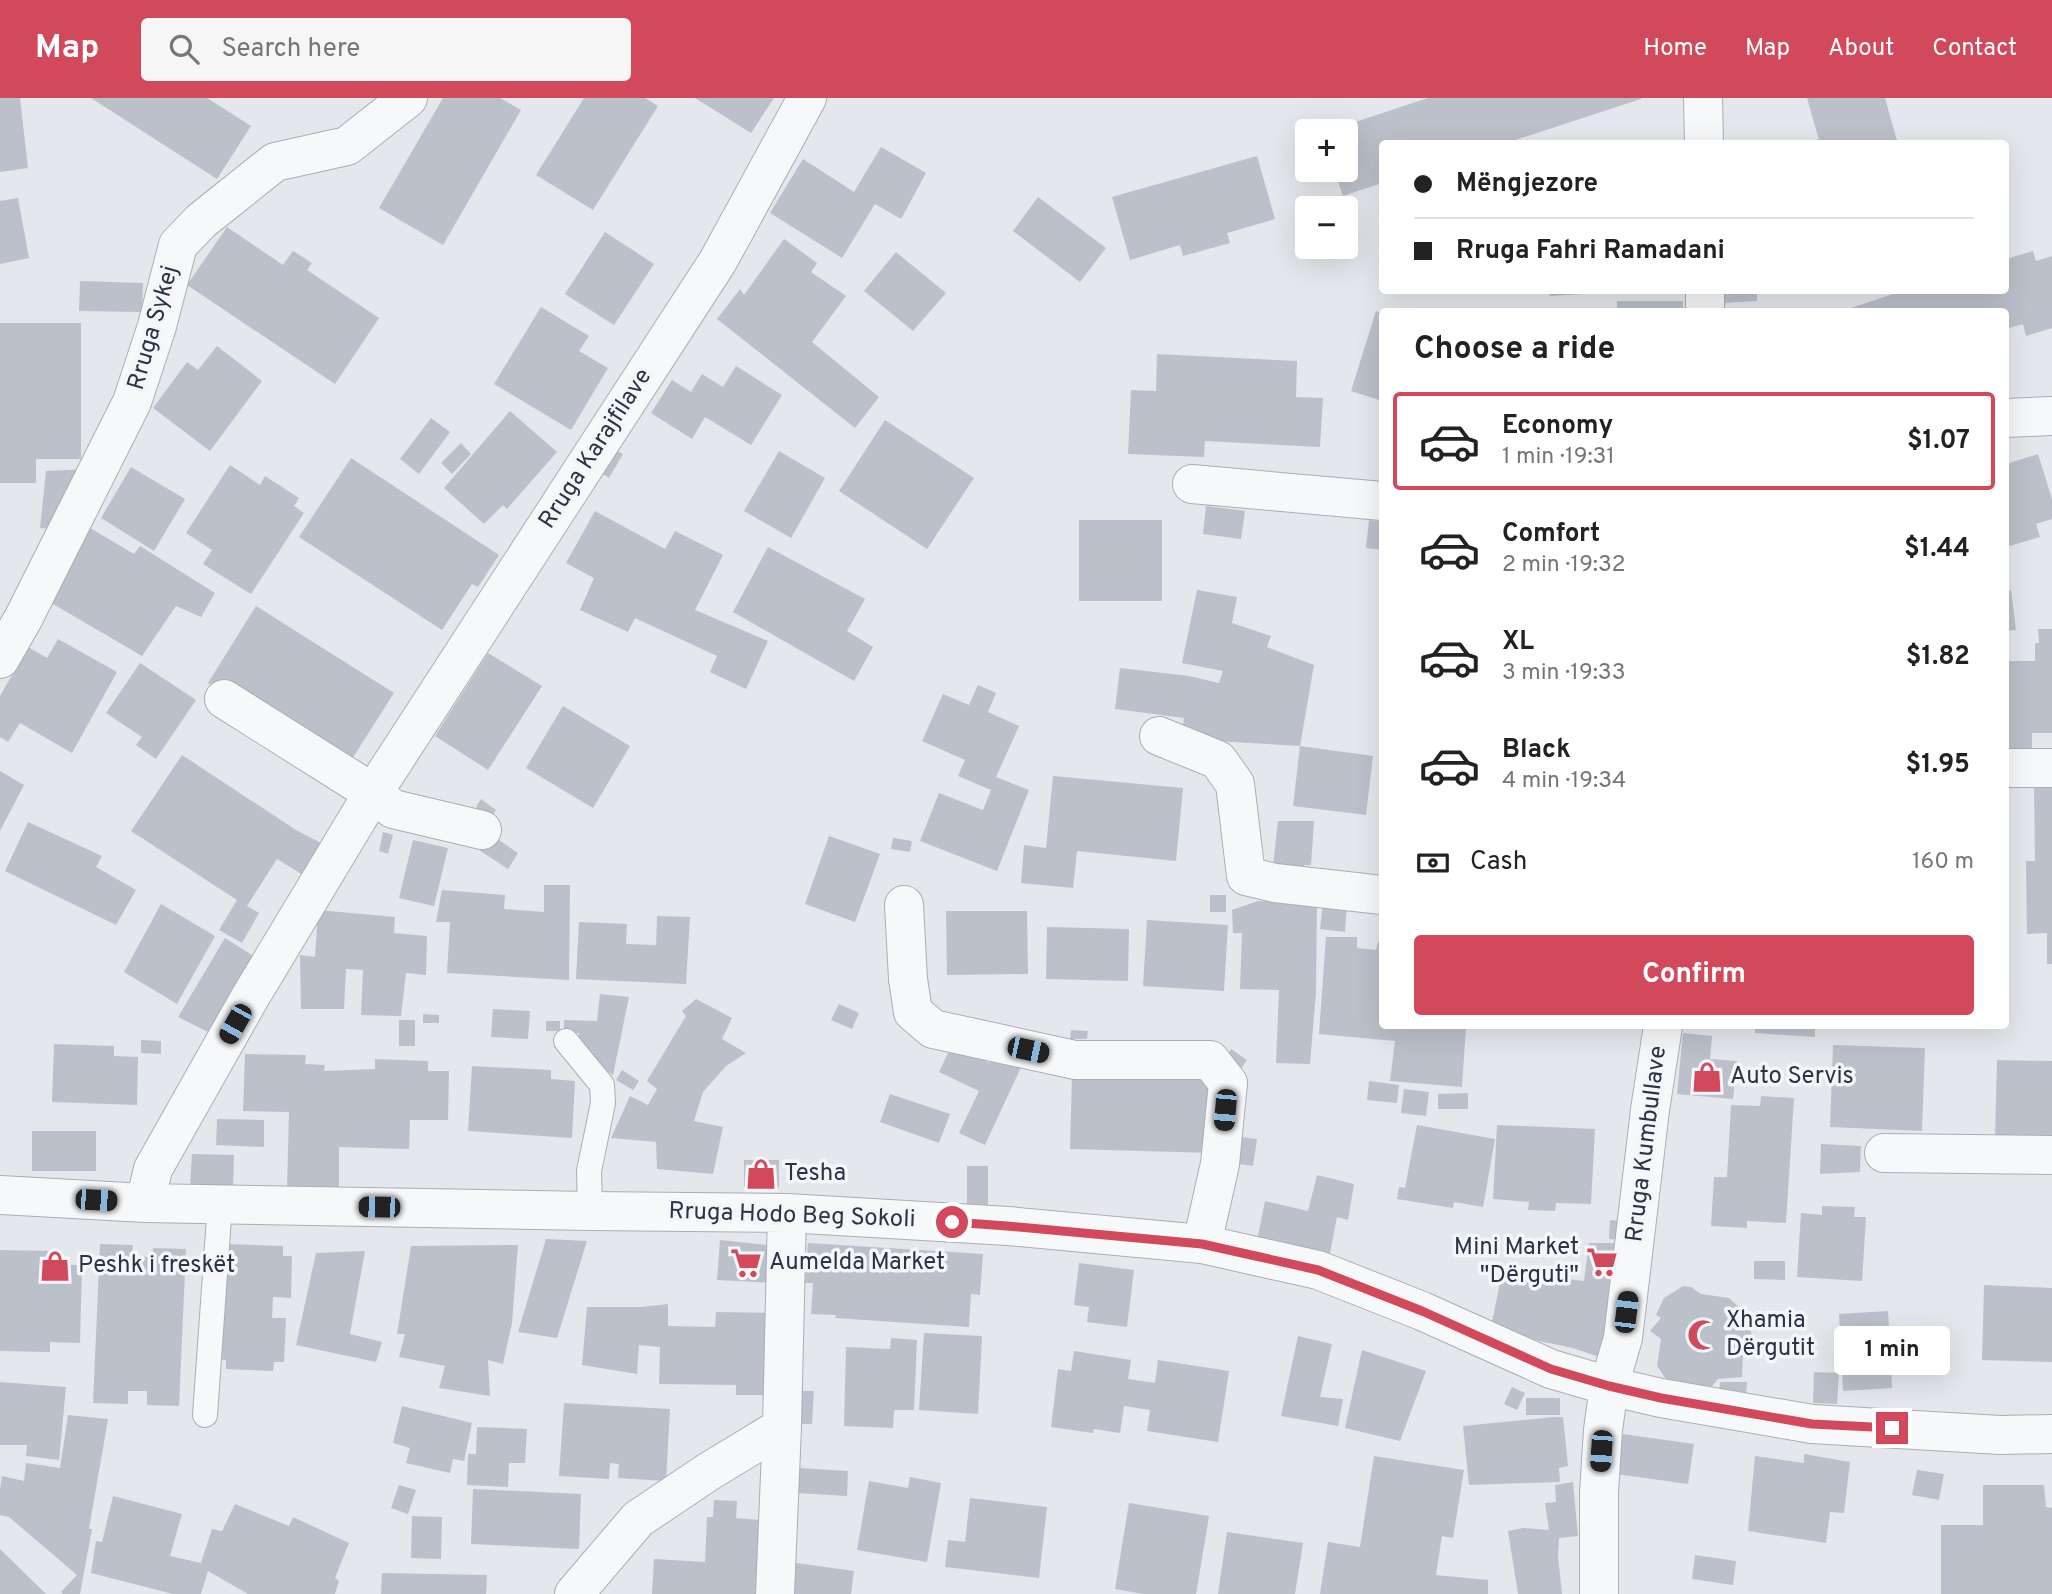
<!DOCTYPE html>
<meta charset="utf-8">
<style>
:root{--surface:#fff;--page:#f6f6f6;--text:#222;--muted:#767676;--line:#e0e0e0;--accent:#d1495b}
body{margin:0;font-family:Overpass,sans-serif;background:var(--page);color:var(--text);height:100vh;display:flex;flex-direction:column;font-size:26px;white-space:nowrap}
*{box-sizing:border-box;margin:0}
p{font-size:23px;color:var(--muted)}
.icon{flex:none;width:38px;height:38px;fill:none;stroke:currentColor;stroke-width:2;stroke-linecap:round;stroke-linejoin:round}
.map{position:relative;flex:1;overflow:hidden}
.panel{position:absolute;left:1379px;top:210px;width:630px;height:721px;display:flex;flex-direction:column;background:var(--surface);border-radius:7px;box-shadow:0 7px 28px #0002}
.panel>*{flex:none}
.top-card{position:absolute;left:1379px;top:42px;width:630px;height:154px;border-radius:7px;box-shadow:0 7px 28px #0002;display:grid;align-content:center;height:154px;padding:0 35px;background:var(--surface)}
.tools{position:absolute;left:1295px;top:21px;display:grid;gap:14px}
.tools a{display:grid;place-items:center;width:63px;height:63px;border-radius:7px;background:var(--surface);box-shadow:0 7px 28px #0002;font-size:35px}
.end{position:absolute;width:32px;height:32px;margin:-16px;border:9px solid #d1495b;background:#fff;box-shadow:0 0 0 4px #fff}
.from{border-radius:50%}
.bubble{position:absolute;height:49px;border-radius:7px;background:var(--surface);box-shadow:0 7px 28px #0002;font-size:23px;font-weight:700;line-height:49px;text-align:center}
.car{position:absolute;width:21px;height:42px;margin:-21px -10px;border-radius:9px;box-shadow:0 0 5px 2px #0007;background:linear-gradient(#222 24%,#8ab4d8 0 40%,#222 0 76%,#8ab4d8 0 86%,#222 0)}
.top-card b{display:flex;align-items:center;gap:24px;height:66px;font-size:26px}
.top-card b+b{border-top:2px solid var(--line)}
.top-card i{width:18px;height:18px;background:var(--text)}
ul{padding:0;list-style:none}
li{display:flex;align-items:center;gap:21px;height:98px;margin:0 14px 10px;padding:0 21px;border:4px solid transparent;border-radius:7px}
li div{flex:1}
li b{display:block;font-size:26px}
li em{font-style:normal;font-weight:700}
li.on{border-color:var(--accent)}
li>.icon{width:63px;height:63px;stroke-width:1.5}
h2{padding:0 35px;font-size:32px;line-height:84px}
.pay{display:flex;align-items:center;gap:18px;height:77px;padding:0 35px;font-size:26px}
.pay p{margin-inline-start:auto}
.action{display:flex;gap:14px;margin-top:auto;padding:14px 35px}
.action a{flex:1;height:80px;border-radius:7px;background:var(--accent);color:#fff;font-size:28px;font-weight:700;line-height:80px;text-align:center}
header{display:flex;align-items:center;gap:42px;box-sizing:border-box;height:98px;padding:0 35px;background:var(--accent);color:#fff}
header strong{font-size:33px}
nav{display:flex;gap:38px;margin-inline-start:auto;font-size:24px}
.search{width:490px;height:63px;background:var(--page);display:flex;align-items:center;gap:18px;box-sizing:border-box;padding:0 24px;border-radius:7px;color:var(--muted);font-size:26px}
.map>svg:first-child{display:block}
.building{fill:#bbc0ca}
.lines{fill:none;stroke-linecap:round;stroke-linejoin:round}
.lane-casing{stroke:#a9aeb7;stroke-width:26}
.street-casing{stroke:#a9aeb7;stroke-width:40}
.lane{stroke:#f7f8fa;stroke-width:24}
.street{stroke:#f7f8fa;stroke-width:38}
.route{stroke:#d1495b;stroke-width:9}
.labels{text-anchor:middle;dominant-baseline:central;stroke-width:7;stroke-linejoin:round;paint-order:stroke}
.street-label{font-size:24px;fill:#2b3445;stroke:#f4f6f9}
.poi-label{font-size:24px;fill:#2b3445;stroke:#f4f6f9;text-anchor:start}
</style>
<header>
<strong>Map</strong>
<div class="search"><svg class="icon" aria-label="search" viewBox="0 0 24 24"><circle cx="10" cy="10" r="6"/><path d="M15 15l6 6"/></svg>Search here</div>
<nav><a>Home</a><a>Map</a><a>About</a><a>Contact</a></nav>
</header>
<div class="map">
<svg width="2052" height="1496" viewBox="0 0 2052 1496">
<rect width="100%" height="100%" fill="#e4e7ec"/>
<!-- building -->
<path class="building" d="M0,0H20L28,70L0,74Z
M91,0H207L251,28L217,81Z
M443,0H500L521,12L443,147L379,110Z
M584,0H645L658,8L593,112L536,77Z
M695,0H774L751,35Z
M1428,0H1641V1L1503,46H1382V85L1343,98L1334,72H1346V33H1328Z
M1807,0H1885L1898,46H1820Z
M881,49L926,75L901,121L875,106L842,160L770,115L803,61L854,94Z
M1257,58L1275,121L1227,135L1230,145L1183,158L1180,147L1130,162L1112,99Z
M1038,99L1106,150L1080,184L1013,133Z
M18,100L29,160L0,166V103Z
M227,129L283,167L293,153L312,165L307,172L379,220L335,286L187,187Z
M605,134L654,166L614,227L565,196Z
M784,141L817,165L811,174L846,198L812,244L879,299L855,330L717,221L740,191L744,197Z
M2033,153L2036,163L2052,158V230L2026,238L2023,226L2006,231V214H1839L1905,192H2006V161Z
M896,154L946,195L913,233L864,193Z
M80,183L143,185L142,214L79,213Z
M1549,192H1603V195L1550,198Z
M1723,192H1757V203L1723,205Z
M1617,203H1683V214H1617Z
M541,209L589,238L579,253L608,270L571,332L494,286Z
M1376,213L1382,215V303L1351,293Z
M0,225H81V361H36V385H0Z
M217,248L262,283L210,353L153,310L187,264L198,272Z
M1157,256L1297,263L1296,299L1323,300L1320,349L1205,343L1204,359L1128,356L1131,292L1156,293Z
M736,268L782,297L751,347L705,319L692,341L651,315L672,282L691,294L702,276L723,289Z
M510,313L557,354L507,411L503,407L484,426L444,390Z
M431,320L450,334L419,376L400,361Z
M885,322L974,380L927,451L839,393Z
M461,345L471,356L452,376L441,365Z
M613,351L623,356L609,380L600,374Z
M779,353L825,380L791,440L744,413Z
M2038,356L2052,401V421L2036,426L2040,439L2006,449V366Z
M351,360L499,457L478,489L472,486L442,532L299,439Z
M230,367L260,387L265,378L299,400L294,408L304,415L251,496L203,466L212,452L186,435Z
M131,369L185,401L154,453L101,420Z
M88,371L58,431L40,430L46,373Z
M1206,408L1245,413L1241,441L1203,436Z
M595,413L665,451L675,433L723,457L695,512L768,543L746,591L710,574L717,558L635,520L628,534L580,512L594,480L566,465Z
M1079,422H1162V503H1079Z
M1369,422L1382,424V452L1366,450Z
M85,427L134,456L140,448L215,495L201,519L176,508L142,558L41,499Z
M768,449L865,501L847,533L873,549L854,583L733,514Z
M1197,492L1237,499L1232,525L1271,538L1267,549L1314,567L1300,648L1181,641L1184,620L1115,611L1120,570L1189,578L1219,585L1223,573L1182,565Z
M2011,492L2016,532L2006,533V493Z
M256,508L394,595L345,672L208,585Z
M2038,531H2052V635H2032V652H2006V563H2035V545H2039Z
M58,541L117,574L72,655L20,625L8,644L0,639V598L28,549L47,560Z
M488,555L542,588L488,672L435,638Z
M140,565L196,602L156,661L136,647L142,639L106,615Z
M978,587L996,595L988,614L1019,628L996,679L1029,692L997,773L920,743L939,695L983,712L991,692L958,678L965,662L922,643L943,596L969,607Z
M563,608L630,648L593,710L526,670Z
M1300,648L1373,658L1366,717L1293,708Z
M182,657L296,732L321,745L303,777L277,761L247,808L259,815L242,845L219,832L237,802L131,733Z
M0,673L24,687L0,733Z
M1053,678L1183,690L1176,763L1077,753L1073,790L1021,785L1024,747L1046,750Z
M2034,690H2052V866H2047V835L2027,836L2026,763H2035Z
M481,701L496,712L491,720L476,709Z
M1278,723H1314L1311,767H1304V775L1273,768Z
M28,724L102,758L96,769L136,792L116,827L5,773Z
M383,734L393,737L388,756L379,753Z
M490,736L518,755L508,771L479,752Z
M829,738L880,756L855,824L805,806Z
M893,740L912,743L910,754L891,751Z
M413,742L448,750L434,808L399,800Z
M544,787H570L569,882L447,875L450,824H436L442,792L505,797L504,811L544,814Z
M1210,797H1226V814H1210Z
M1258,803L1317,805L1316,894L1310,966L1276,965L1279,892L1240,891L1242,835H1233L1232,812Z
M1323,805L1347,807L1345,834L1320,831Z
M161,806L215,838L177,906L124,874Z
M318,812L395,819L394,835L427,838L426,877L406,875L401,918L361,917L363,872L346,871L344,911H301L300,857L315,859Z
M946,813H1027L1028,876L947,877Z
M657,818L690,819L686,886L576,881L579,824L627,826L626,846L656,847Z
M1147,822L1228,827L1224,893L1143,888Z
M1047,829L1129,831L1128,883L1046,881Z
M1326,839H1357V850L1376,852L1378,844H1382V928H1466L1462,989L1390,983L1395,943L1319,936Z
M225,840L255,859L212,936L178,919Z
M600,896L629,899L613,977L588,960L579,945V935H564V922L597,923Z
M696,901L732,920L722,941L746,955L726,968L703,994L694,1023L723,1029L713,1076L657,1071L656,1044L611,1040L630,998L648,1007L657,991L647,983L686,918L682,913Z
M839,906L859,915L852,931L831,922Z
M493,911L530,913L528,941L491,939Z
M423,916L439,917V925H423Z
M399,922H415V948H399Z
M546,923H560V933H546Z
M1755,928H1815V939L1755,935Z
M1071,932L1088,933L1087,941H1070Z
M1683,935L1712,938L1710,961L1737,963L1733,1001L1677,996Z
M141,942L161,943V956L141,955Z
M54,946L114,948V958L138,959L137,1007L52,1004Z
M952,947L990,965L996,952L1023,965L985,1047L959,1035L979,993L939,974Z
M1833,947L1925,950L1922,1033L1830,1029Z
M1231,951L1247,962L1240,972L1225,961Z
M245,956L306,957L305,966L325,967L324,973L375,971V961L428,963V973H449L448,1022H410L409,1051L339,1049V1092L287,1091L289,1014L243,1013Z
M1997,962L2052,963V1040L1995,1039Z
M472,968L551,972V981L575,983L572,1040L468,1033Z
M622,972L639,983L633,992L616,982Z
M1072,976L1215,980L1213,1055L1070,1051Z
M1369,983L1399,987L1397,1005L1367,1002Z
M1404,991L1429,994L1426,1018L1401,1015Z
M1468,995V1011H1438V996Z
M890,996L950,1016L939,1045L880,1024Z
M1761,998L1794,1000L1786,1125L1747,1123V1130L1711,1128L1714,1079H1727L1731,1007L1760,1008Z
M217,1021L264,1022V1049L216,1047Z
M1417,1027L1495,1041L1483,1109L1454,1104L1453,1110L1397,1101L1399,1089L1405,1090Z
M1497,1027L1595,1031L1591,1106L1556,1105L1555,1113L1528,1112L1529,1104L1493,1101Z
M32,1033H96V1073H32Z
M1234,1038L1257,1041L1253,1068L1230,1065Z
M1821,1046L1861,1048L1860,1074L1820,1076Z
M192,1056L234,1057L233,1090L190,1088Z
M744,1062H779V1089H744Z
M967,1068H988V1111H967Z
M1317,1077L1354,1086L1348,1122L1337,1119L1329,1160L1257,1143L1265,1103L1308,1113Z
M1822,1108L1855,1109L1854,1119H1866L1862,1183L1797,1179L1801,1115L1822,1117Z
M1610,1122L1621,1123L1620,1142L1609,1141Z
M546,1141L587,1143L557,1240L518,1234Z
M720,1142L775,1148L774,1185L717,1182Z
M808,1145L983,1156L980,1197L971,1196L969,1229L835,1220L836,1217L811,1216L813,1185H805Z
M1589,1145H1620L1602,1260L1573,1250L1490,1233L1503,1171L1537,1173L1536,1177L1584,1183Z
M100,1146L133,1147L132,1158L153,1159V1150L186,1151L179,1308L147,1307V1293H128V1306L93,1305Z
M228,1146L283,1148V1158H292L291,1200L273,1199L272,1220H286L284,1264H274L273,1273L226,1271V1262L216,1261Z
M518,1147L512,1225L503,1266L488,1262L490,1298L439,1290L445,1268L399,1259L405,1236H397L411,1148Z
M0,1152L51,1153V1167H82L80,1245L50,1244V1254L0,1253Z
M365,1153L350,1236L382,1244L376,1264L296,1247L316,1155Z
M1754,1163H1785V1182L1754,1181Z
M1079,1165L1134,1172L1127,1229L1087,1224L1089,1209L1074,1207Z
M1984,1187L2052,1190V1264L1982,1262Z
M1683,1188L1691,1189L1701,1196L1729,1200L1749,1218L1753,1249L1743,1256L1742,1279L1718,1281L1709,1292L1668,1284L1657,1268L1661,1241L1650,1233L1661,1220L1656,1217L1664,1200Z
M668,1206V1228L715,1229L716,1214L772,1215L764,1297H736V1287L659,1286L660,1249L639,1247L637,1276L582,1267L587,1209H641Z
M1888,1213L1892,1290L1843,1293L1839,1216Z
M924,1235L982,1238L978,1316L919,1312Z
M1298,1238L1332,1246L1320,1299L1343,1301L1338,1328L1281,1318Z
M891,1240L917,1242L914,1312H894L893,1330L844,1328L846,1249L890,1251Z
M1362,1252L1426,1273L1400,1343L1345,1330Z
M1074,1253L1131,1262L1128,1281L1155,1285L1158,1262L1229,1273L1218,1344L1147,1333L1150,1312L1124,1308L1120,1335L1094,1331L1093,1335L1051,1329L1058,1271L1071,1273Z
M1814,1274L1839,1275L1837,1306L1813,1305Z
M0,1284L66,1289L59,1362L26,1358L27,1347H0Z
M1720,1284H1747L1746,1299H1719Z
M1512,1289L1525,1295L1517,1312L1504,1306Z
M799,1293H814L812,1326H798Z
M1526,1300H1560V1317H1526Z
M564,1305L670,1311L666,1383L618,1380L619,1366L610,1365L609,1381L559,1378Z
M402,1308L472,1325L464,1363L453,1361L450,1375L406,1365L410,1350L393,1345Z
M68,1317L108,1321L89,1431H92L80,1496H63L61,1494L77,1477L9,1419L0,1417V1391L2,1378L24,1383L26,1365L60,1370Z
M1554,1319H1563L1568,1368L1559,1370L1560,1384L1469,1387L1463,1328Z
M477,1329L527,1331L525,1365H509L508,1389L467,1387L468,1356H476Z
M1623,1336L1694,1346L1688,1386L1616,1376Z
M1804,1356L1850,1364L1844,1415L1830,1414L1826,1445L1748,1433L1755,1358L1804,1365Z
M1374,1358L1464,1372L1453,1440L1442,1438L1436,1477L1488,1482V1496H1320L1328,1444L1360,1449Z
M799,1370L848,1373L847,1398L797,1395Z
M1917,1372L1944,1376L1939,1402L1912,1397Z
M910,1379L941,1385L927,1464L857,1452L869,1383L908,1390Z
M1573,1384L1578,1438L1559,1440L1558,1458L1562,1496H1518L1508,1433L1523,1430L1549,1432L1545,1405L1556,1404L1555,1387Z
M399,1387L416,1392L408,1416L391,1410Z
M1983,1387H2044L2046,1409L2052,1410V1496H1941V1427H1983Z
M473,1391L581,1396L579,1451L471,1446Z
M113,1398L182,1416L170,1458L201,1465L212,1431L222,1433L235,1406L289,1428L293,1419L349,1445L335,1480L339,1483L335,1496H248L208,1473L201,1496H173L91,1475L96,1443L102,1444Z
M970,1400L1047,1409L1039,1480L945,1469L948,1442L965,1444Z
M714,1402L737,1403L736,1420L760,1422L756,1496H652L654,1461L705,1464L707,1419H713Z
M1129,1405L1209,1418L1196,1496H1143L1115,1491Z
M412,1418L442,1419L441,1461L411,1460Z
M1227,1434L1303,1445L1295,1496H1218Z
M0,1451L46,1496H0Z
M1695,1457L1736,1463L1733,1487L1692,1481Z
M796,1465L854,1473L851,1496H791Z
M382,1475L487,1477L486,1496H381Z"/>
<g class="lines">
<defs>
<path id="lane" d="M566,943L602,987L603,1005L589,1073L590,1113
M205,1317L220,1106"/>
<path id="street" d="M1703,0L1704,46
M1705,214V192
M2006,320L2052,318
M1192,386L1382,403
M0,561L24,519L132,304L157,228L178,147L201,123L275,64L347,48L408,0
M224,601L373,695L393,711L482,732
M1159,638L1218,662L1235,686L1246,778L1275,785L1382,797
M2006,670H2052
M904,807L908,881L913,914L933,931L1075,962H1210L1228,985L1220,1066L1202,1146
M1884,1055L2052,1057
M0,1097L145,1105L590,1113L787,1115L1008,1128L1202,1146L1318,1172L1422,1213L1551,1271L1609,1288L1661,1300L1812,1326L2000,1337L2052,1336
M145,1105L153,1071L249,901L373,695L718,163L807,0
M574,1496L638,1421L708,1374L782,1329
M775,1496L782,1329L787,1115
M1599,1496V1394L1603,1332L1609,1288L1623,1240L1650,1012L1663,928"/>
</defs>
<!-- lane casing -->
<use href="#lane" class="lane-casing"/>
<!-- street casing -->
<use href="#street" class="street-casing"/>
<!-- lane -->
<use href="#lane" class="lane"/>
<!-- street -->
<use href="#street" class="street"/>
</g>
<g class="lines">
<!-- route -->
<path class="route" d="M952,1124L1007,1128L1202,1146L1251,1157L1318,1172L1422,1213L1551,1271L1609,1288L1661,1300L1812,1326L1892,1330"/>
</g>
<!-- icons -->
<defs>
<symbol id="shop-bare" viewBox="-9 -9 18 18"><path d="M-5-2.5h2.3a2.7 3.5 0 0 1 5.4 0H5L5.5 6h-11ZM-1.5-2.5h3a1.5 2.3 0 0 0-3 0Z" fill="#d1495b" stroke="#f4f6f9" stroke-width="2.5" paint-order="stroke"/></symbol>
<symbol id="supermarket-bare" viewBox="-9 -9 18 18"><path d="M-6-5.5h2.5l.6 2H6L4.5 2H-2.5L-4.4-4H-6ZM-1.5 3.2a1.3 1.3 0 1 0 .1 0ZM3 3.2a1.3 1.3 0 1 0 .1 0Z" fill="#d1495b" stroke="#f4f6f9" stroke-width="2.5" paint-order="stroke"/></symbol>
<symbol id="mosque-bare" viewBox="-9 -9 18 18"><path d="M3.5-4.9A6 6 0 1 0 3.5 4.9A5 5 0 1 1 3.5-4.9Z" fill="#d1495b" stroke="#f4f6f9" stroke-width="2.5" paint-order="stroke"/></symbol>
</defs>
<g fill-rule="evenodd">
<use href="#shop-bare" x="1685" y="957" width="44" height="44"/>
<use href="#shop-bare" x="739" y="1054" width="44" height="44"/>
<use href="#supermarket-bare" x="1580" y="1142" width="44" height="44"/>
<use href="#supermarket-bare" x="724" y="1143" width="44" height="44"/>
<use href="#shop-bare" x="33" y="1146" width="44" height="44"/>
<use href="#mosque-bare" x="1681" y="1215" width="44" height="44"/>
</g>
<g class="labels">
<!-- street labels -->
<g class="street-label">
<text transform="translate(154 230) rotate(-74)">Rruga Sykej</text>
<text transform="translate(596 351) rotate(-57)">Rruga Karajfilave</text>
<text transform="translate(1647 1046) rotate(-83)">Rruga Kumbullave</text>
<text transform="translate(792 1118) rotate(2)">Rruga Hodo Beg Sokoli</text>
</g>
<!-- poi labels -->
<g class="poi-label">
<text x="1730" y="979">Auto Servis</text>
<text x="784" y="1076">Tesha</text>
<text x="1579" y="1150" text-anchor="end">Mini Market<tspan x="1579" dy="28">"Dërguti"</tspan></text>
<text x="769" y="1165">Aumelda Market</text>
<text x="78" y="1168">Peshk i freskët</text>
<text x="1726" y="1223">Xhamia<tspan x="1726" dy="28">Dërgutit</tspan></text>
</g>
</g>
</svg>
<div class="tools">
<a>+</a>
<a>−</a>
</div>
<i class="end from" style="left:952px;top:1124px"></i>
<i class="end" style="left:1892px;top:1330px"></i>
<div class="bubble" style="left:1834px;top:1228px;width:116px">1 min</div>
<i class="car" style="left:235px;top:926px;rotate:209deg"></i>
<i class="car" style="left:1028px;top:952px;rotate:102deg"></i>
<i class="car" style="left:1225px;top:1012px;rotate:185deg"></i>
<i class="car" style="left:96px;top:1102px;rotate:93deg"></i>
<i class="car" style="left:379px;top:1109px;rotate:271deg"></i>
<i class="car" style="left:1626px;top:1214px;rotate:7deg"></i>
<i class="car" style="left:1601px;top:1353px;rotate:184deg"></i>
<div class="top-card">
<b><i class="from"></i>Mëngjezore</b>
<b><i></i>Rruga Fahri Ramadani</b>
</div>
<section class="panel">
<h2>Choose a ride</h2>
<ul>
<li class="on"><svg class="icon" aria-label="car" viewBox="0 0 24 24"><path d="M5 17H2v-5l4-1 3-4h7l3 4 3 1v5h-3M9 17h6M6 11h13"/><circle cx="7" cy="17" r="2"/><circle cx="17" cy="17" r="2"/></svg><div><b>Economy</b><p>1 min · 19:31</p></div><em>$1.07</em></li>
<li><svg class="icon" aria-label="car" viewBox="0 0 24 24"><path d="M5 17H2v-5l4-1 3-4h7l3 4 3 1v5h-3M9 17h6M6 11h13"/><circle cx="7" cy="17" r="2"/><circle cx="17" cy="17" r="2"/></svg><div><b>Comfort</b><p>2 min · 19:32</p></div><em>$1.44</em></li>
<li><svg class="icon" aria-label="car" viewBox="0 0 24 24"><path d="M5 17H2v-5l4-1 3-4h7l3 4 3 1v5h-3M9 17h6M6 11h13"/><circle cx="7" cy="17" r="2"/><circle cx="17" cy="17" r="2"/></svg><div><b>XL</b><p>3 min · 19:33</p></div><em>$1.82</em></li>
<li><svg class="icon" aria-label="car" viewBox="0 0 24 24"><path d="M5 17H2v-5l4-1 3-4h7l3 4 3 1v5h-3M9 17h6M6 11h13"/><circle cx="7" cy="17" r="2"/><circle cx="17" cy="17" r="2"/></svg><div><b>Black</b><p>4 min · 19:34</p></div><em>$1.95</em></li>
</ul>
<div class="pay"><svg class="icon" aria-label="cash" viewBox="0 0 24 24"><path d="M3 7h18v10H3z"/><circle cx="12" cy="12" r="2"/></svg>Cash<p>160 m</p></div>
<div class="action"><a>Confirm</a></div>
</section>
</div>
